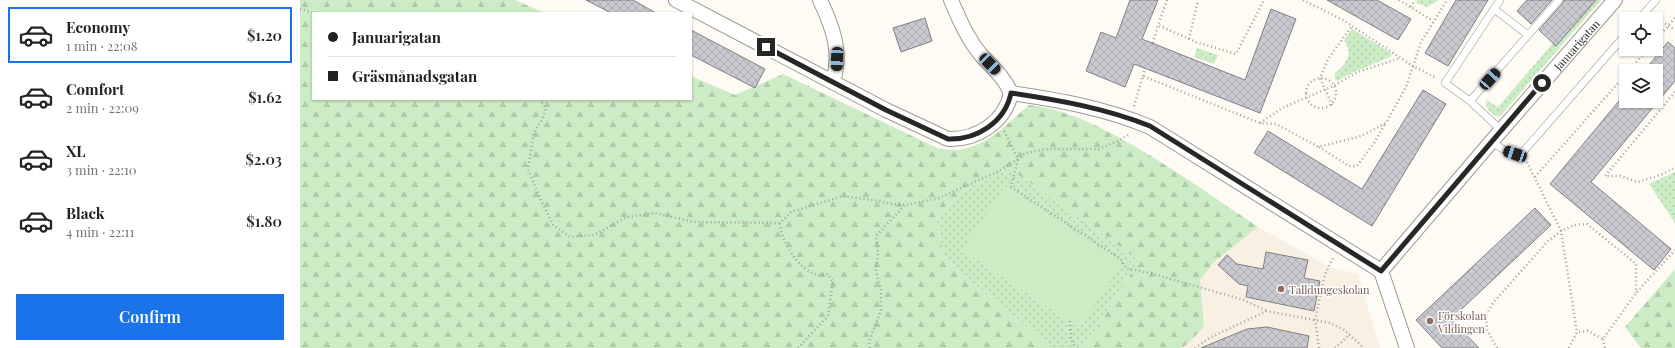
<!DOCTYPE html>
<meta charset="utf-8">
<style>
:root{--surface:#fff;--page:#f2f2f2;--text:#222;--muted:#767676;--line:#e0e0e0;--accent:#1a73e8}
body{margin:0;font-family:"Playfair Display",serif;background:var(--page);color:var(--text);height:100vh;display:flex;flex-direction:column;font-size:15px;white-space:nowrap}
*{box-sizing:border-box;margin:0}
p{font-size:13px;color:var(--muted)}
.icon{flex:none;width:22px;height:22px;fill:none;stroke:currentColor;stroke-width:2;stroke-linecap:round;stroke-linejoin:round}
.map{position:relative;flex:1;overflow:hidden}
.drawer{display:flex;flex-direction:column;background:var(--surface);width:300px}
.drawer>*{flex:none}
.banner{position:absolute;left:12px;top:12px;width:380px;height:88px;border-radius:0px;box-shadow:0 1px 3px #0004;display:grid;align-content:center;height:88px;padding:0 16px;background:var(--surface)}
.buttons{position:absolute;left:1319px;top:12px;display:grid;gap:8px}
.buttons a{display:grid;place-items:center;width:44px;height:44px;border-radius:0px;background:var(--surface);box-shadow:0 1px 3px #0004;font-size:20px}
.end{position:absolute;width:18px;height:18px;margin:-9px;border:5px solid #292725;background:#fff;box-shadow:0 0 0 2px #fff}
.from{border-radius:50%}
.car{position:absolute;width:12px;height:24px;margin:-12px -6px;border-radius:5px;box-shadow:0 0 3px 1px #0007;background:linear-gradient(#222 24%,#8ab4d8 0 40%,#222 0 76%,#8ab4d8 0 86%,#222 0)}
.banner b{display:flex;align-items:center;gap:14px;height:38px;font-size:15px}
.banner b+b{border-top:1px solid var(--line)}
.banner i{width:10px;height:10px;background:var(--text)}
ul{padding:7px 0 0;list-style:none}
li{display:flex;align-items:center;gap:12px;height:56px;margin:0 8px 6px;padding:0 8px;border:2px solid transparent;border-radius:0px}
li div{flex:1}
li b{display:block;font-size:15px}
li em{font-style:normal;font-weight:600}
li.on{border-color:var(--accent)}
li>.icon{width:36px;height:36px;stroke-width:1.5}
.button{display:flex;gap:8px;margin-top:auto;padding:8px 16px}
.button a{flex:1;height:46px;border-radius:0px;background:var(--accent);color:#fff;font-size:16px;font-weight:600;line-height:46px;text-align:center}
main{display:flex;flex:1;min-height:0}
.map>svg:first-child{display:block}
.built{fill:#f8f0e3}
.grass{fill:url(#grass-dots);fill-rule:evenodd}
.forest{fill:url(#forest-firs)}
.pitch{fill:#ccecc5}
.building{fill:url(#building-cross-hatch);stroke:#7f7f85}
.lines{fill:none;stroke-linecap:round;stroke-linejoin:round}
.lane-casing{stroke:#9d9a94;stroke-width:8}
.street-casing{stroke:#9d9a94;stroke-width:16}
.path{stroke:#a2a09b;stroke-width:2.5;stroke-dasharray:1 3;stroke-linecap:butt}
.lane{stroke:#fff;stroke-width:7}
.street{stroke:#fff;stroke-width:14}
.route{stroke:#292725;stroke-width:5}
.education-dot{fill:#8d6e63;stroke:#fff;stroke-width:1.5}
.labels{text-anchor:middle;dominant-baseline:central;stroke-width:3;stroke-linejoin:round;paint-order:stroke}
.street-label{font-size:11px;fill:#292725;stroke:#fff}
.education-label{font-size:11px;fill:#785e54;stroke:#fff;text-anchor:start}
</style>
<main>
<section class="drawer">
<ul>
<li class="on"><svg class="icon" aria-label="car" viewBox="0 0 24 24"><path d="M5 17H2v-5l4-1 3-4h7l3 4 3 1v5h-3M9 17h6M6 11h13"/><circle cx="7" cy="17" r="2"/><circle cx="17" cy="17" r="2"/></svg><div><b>Economy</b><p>1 min · 22:08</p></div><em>$1.20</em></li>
<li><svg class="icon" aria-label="car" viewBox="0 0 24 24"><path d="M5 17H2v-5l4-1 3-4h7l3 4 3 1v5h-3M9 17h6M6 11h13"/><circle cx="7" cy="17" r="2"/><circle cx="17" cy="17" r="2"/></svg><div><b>Comfort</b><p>2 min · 22:09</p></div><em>$1.62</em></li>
<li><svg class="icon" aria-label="car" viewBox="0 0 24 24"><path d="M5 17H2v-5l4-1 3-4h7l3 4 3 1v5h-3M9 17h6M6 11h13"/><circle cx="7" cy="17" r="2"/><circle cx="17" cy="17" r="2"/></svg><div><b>XL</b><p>3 min · 22:10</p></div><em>$2.03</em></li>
<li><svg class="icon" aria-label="car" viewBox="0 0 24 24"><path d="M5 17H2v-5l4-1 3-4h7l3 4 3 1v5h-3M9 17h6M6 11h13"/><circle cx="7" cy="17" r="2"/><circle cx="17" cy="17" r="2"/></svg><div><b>Black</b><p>4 min · 22:11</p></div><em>$1.80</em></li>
</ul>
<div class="button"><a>Confirm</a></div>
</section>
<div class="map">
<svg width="1375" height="348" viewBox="0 0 1375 348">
<defs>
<pattern id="grass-dots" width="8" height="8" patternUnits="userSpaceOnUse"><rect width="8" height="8" fill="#ccecc5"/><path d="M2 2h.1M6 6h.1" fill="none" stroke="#afcaa9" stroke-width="1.8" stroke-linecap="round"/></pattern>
<pattern id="forest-firs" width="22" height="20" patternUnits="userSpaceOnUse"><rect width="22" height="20" fill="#ccecc5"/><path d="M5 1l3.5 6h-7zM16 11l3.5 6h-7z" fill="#afcaa9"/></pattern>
<pattern id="building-cross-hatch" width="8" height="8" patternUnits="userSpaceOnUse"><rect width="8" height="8" fill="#c9c9cf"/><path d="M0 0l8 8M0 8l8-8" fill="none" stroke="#adadb2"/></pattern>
</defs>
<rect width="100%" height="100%" fill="#fefbf4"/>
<!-- built -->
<path class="built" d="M958,227L1030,267L1058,274L1080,348H881L886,345L901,299L900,280L913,262Z"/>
<!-- grass -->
<path class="grass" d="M1117,0H1139L1127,7L1116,3Z
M1296,0H1301L1201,115L1198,117C1191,114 1185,108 1186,100L1198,107L1253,43Z
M1052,29L1091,53L1092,56L1054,72L1037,81L1035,79V73C1046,64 1054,54 1044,41Z
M897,48L918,55L914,64L894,57Z
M709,168L839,260L784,348H753L664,276L644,256L636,219L661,192ZM662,250L821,263L779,328Z
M1375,172V223L1349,184Z"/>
<!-- forest -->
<path class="forest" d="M0,0H215L245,13H13V99H391V76L435,95L483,74L637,148C648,150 658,151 668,148C692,141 711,121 729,105C772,110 810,132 846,153C884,176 921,202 958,227L914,262L900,280L904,327L886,345L881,348H784L839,260L709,168L661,192L636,219L644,256L664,276L753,348H0Z
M1375,269V348H1341L1325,327Z"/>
<!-- pitch -->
<path class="pitch" d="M705,186L822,263L779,328L662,250Z"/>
<!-- building -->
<path class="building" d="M286,0H333L356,13H311Z
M830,0H858L842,39L945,80L971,9L996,19L960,113L834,64L825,87L786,71L801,32L816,38Z
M1027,0H1077L1111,19L1098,40Z
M1156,0H1188L1148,66L1125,53Z
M1227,0H1252L1231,24L1217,11Z
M1264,0H1296L1256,46L1239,30L1263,3Z
M625,18L632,41L601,52L593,28Z
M391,30L465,69L455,88L391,55Z
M1368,42L1375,48V81L1291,182L1371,249L1354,270L1250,184L1319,101H1356V71H1344Z
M1123,90L1146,104L1072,226L954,153L968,131L1062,189Z
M1235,208L1251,225L1151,319L1179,348H1142L1116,320Z
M966,252L1008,260L1004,278L1020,281L1014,311L946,297L948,286L939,284L918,265L927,255L937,264L963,269Z
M967,327L1009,336L1007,348H901L947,329Z"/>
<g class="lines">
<defs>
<path id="lane" d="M1200,0L1145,83L1170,101L1201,130
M1194,9L1228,35
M1339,19L1356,0
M1170,101L1259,0
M1191,142C1201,148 1210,155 1222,153L1326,34"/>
<g id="street">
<path d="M376,0L586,110L648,139C677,140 705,122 711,93"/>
<path d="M520,0C533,28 542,51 533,82"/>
<path d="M651,0C659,19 668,40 682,56C693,68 704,77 711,93"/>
<path d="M711,93C758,100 805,108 850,127L1081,271"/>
<path id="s1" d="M1081,271L1191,142L1315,0"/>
<path d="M1081,271L1107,348"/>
</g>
</defs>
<!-- lane casing -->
<use href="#lane" class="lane-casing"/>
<!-- street casing -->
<use href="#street" class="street-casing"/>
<!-- path -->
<path class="path" d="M867,0L858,25L896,42L936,54L964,0
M1003,0L1043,20L1113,66L1121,42L1147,0
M1099,0L1133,21
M1111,7L1115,0
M0,9L15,13
M1355,17L1375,30
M889,39L898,0
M1356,40L1375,18
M853,43L858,25
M1328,71L1348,49
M843,76L845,68
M1006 93a15 15 0 1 1 30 0a15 15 0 1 1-30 0Z
M1375,92L1305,176H1320L1338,182L1363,174L1375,167
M240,99L246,109L242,120L234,132L228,169L240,198L253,225L270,237L294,235L327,217L355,213L394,222L480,223
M1032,105L1020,78L1028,59L1052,26
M834,106L843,76L960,123L976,124L1019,147L1061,136L1086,123L1106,87L1113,66L1136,78
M960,123L982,108L1031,87L1058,72L1100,58
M704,131L718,159L711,187L821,259L825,268L850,273L944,300L967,311
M1019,147L1049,166H1057L1074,143L1085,124
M1227,162L1261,231L1277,332
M1235,177L1326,74
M770,321L771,338L775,348
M1303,339L1305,348
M498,348L528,316L533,282L528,274C525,274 522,275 519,275C499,272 481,241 480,223L491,212L543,196L579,201L592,204L606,205L639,198L699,171L718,159L725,153L746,149H799L818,141L828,135
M570,348L569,342L581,310V289L576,271L578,253L576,236L605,205
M895,348L911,337L967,311L1030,323L1043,329L1064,348
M1019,348L1015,320L1025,274L1033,258
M1035,348L1050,334
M1197,348L1187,330L1186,315L1193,303L1247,242L1261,231L1274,225L1287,224L1336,264V293
M1269,348L1277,332L1288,331L1303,339L1336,293L1375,250"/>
<!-- lane -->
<use href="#lane" class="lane"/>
<!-- street -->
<use href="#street" class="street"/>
</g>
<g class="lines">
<!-- route -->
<path class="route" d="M466,47L586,110L648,139C677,140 705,122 711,93C758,100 805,108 850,126L1081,271L1242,83"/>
</g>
<!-- markers -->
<g class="education-dot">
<circle cx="981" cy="289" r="4"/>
<circle cx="1130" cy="321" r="4"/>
</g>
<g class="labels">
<!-- street labels -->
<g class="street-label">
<text stroke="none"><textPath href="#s1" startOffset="299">Januarigatan</textPath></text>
</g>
<!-- education labels -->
<g class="education-label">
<text x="989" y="289">Talldungeskolan</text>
<text x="1138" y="315">Förskolan<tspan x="1138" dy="13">Vildingen</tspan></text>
</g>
</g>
</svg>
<div class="buttons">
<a><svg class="icon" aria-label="locate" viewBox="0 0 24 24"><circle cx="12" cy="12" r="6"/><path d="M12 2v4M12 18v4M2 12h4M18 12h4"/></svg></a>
<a><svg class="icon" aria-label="layers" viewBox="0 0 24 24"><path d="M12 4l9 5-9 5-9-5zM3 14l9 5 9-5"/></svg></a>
</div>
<i class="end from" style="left:1242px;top:83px"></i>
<i class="end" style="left:466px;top:47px"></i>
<i class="car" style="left:537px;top:59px;rotate:182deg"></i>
<i class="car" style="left:690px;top:64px;rotate:136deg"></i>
<i class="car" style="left:1190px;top:79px;rotate:42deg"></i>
<i class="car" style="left:1215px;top:154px;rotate:289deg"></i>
<div class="banner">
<b><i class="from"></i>Januarigatan</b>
<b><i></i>Gräsmånadsgatan</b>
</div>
</div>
</main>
